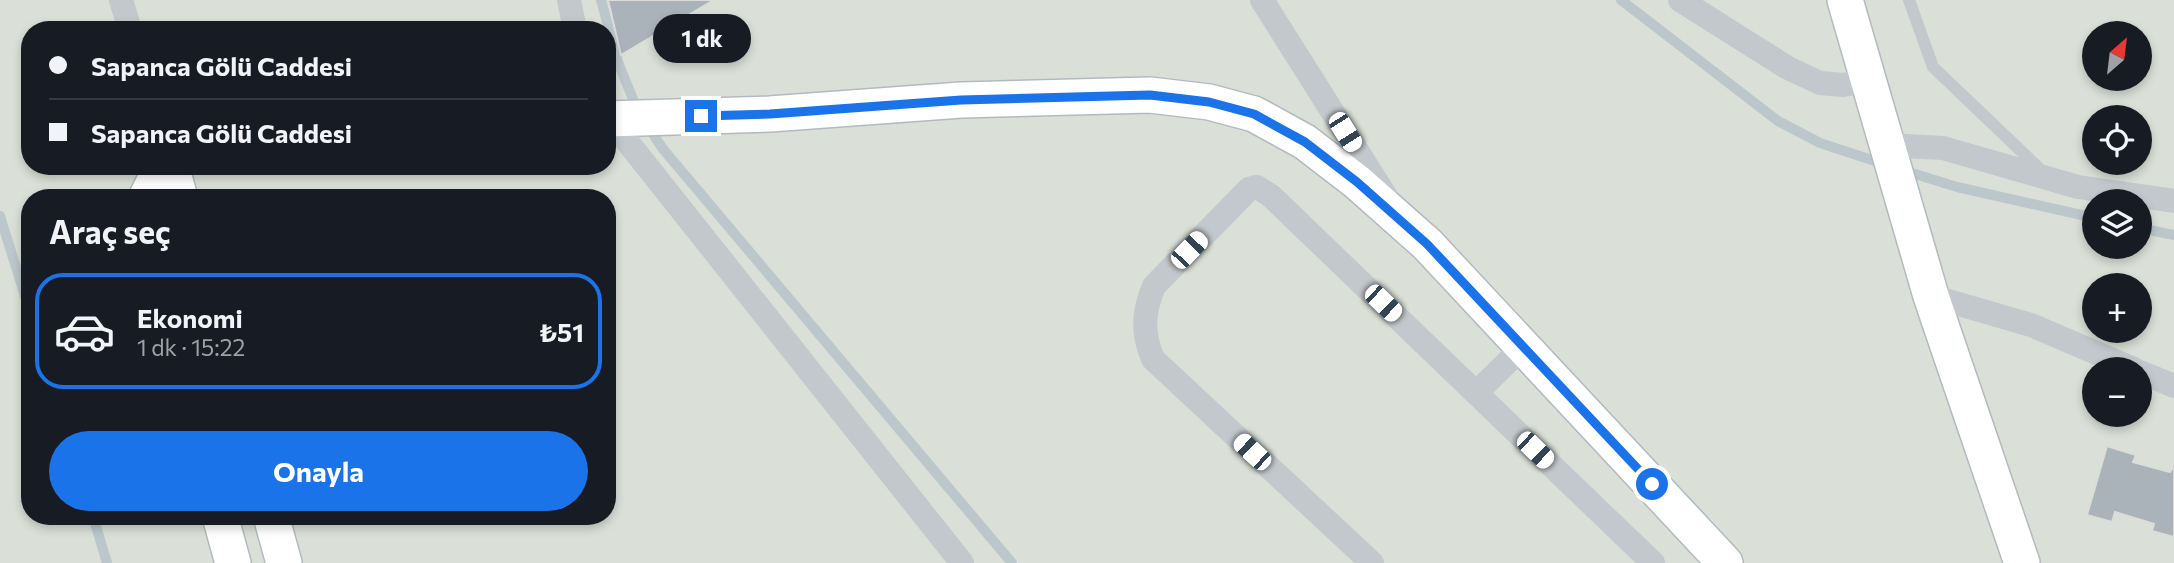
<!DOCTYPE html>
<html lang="tr">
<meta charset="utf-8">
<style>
:root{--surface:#171b24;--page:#242831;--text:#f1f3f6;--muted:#9ea1a6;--line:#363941;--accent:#1a73e8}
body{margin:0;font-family:Commissioner,sans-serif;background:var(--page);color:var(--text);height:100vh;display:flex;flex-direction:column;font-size:26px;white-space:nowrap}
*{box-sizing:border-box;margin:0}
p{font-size:23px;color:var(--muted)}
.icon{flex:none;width:38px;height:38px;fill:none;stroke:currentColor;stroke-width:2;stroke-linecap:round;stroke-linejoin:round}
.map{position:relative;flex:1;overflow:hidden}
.sheet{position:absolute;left:21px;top:189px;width:595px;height:336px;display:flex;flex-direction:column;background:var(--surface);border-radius:28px;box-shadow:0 4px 10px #0003}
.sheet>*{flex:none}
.top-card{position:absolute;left:21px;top:21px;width:595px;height:154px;border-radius:28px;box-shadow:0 4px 10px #0003;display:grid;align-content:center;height:154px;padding:0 28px;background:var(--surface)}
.needle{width:46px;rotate:28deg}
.fabs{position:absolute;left:2082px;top:21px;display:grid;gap:14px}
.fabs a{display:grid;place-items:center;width:70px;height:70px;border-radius:50%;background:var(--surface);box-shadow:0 4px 10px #0003;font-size:35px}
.end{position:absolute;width:32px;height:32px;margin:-16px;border:9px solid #1a73e8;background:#fff;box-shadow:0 0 0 4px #fff}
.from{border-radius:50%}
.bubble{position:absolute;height:49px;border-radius:24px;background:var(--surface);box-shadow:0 4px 10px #0003;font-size:23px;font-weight:700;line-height:49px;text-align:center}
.car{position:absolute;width:21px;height:42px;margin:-21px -10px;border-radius:9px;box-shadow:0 0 5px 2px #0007;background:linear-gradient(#fff 24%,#345 0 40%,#fff 0 76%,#345 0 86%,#fff 0)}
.top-card b{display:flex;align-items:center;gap:24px;height:66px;font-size:26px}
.top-card b+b{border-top:2px solid var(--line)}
.top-card i{width:18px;height:18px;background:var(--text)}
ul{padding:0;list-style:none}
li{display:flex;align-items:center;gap:21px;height:116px;margin:0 14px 10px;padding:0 14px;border:4px solid var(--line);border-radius:28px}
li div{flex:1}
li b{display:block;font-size:26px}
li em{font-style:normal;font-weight:700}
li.current{border-color:var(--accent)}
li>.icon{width:63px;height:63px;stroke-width:1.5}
h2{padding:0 28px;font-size:32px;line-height:84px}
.button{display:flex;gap:14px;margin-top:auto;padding:14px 28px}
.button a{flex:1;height:80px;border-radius:42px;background:var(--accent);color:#fff;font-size:28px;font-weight:700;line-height:80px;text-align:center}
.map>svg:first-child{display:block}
.green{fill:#dadfd7;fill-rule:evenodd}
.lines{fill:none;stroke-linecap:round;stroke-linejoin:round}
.stream{stroke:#bbc7cb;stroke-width:10}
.building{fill:#aab3b9;stroke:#dcdcda;stroke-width:2}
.secondary-casing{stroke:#b3babf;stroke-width:38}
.lane{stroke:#c3c8cc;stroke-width:12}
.street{stroke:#c3c8cc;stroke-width:24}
.secondary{stroke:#fff;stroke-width:35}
.route{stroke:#1a73e8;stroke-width:9}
</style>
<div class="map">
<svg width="2174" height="563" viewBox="0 0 2174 563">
<rect width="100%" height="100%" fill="#fafaf8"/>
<!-- green -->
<path class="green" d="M0,0H2174V563H0ZM30,30H607V166H30ZM2095,33H2140V79H2095ZM2095,117H2140V163H2095ZM30,198H607V516H30ZM2095,201H2140V247H2095ZM2095,285H2140V331H2095ZM2095,369H2140V415H2095Z"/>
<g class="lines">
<!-- stream -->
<path class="stream" d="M601,0L618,62L637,109
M1621,0L1778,121L1820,143L1884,164
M647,125L663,149L1012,563
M1902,170L1957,187L2095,218
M0,216L30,312
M2140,228L2174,235
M93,516L107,563"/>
</g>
<!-- building -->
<path class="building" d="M608,0H714L621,55Z
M2107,446L2136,455L2133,462L2170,472L2174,466V537L2152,531L2154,524L2115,512L2112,522L2087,515Z"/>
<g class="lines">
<defs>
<path id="secondary" d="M1845,0L1931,296L2022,563
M607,119L770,114L961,100L1150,95L1209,102L1254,114L1305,142L1357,182L1427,244L1725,563
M171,166L180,198
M146,198L162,166
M220,516L233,563
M271,516L284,563"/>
</defs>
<!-- secondary casing -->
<use href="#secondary" class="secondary-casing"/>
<!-- lane -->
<path class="lane" d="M1909,0L1933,67L2043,172"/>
<!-- street -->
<path class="street" d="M121,0L130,30
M569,0L575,30
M1262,0L1385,195
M1680,0L1788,68L1820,83L1843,85L1867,80
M607,116L962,563
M1885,145L1943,148L2078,187L2174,201
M1931,296L2031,325L2134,369
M2140,372L2174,386
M1476,393L1524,346
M1372,563L1153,359C1142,333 1143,312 1154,286L1249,189L1257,187L1271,196L1653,563"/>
<!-- secondary -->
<use href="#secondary" class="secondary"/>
</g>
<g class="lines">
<!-- route -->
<path class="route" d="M701,116L770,114L961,100L1150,95L1209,102L1254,114L1305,142L1357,182L1427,244L1652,484"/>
</g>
</svg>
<div class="fabs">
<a><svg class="needle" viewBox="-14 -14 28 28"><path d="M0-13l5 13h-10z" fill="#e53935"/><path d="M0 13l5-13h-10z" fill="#9ea1a6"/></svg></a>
<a><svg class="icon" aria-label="locate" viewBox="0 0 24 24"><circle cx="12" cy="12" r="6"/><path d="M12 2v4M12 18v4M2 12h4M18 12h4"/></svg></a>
<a><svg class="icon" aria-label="layers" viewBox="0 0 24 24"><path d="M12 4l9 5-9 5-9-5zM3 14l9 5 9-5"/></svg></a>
<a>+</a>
<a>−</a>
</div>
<i class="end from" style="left:1652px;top:484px"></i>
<i class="end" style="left:701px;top:116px"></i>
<div class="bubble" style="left:653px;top:14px;width:98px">1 dk</div>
<i class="car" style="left:1345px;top:132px;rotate:148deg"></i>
<i class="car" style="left:1189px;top:250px;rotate:44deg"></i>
<i class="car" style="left:1383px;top:303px;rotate:134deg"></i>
<i class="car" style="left:1535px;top:450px;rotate:134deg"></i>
<i class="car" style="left:1252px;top:452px;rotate:313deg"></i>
<div class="top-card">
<b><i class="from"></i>Sapanca Gölü Caddesi</b>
<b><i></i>Sapanca Gölü Caddesi</b>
</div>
<section class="sheet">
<h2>Araç seç</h2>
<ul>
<li class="current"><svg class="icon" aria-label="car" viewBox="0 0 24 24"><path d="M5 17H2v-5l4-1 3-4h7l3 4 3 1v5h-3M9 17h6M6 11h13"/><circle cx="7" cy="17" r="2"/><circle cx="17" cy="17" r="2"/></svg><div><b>Ekonomi</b><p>1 dk · 15:22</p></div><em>₺51</em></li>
</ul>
<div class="button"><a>Onayla</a></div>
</section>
</div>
